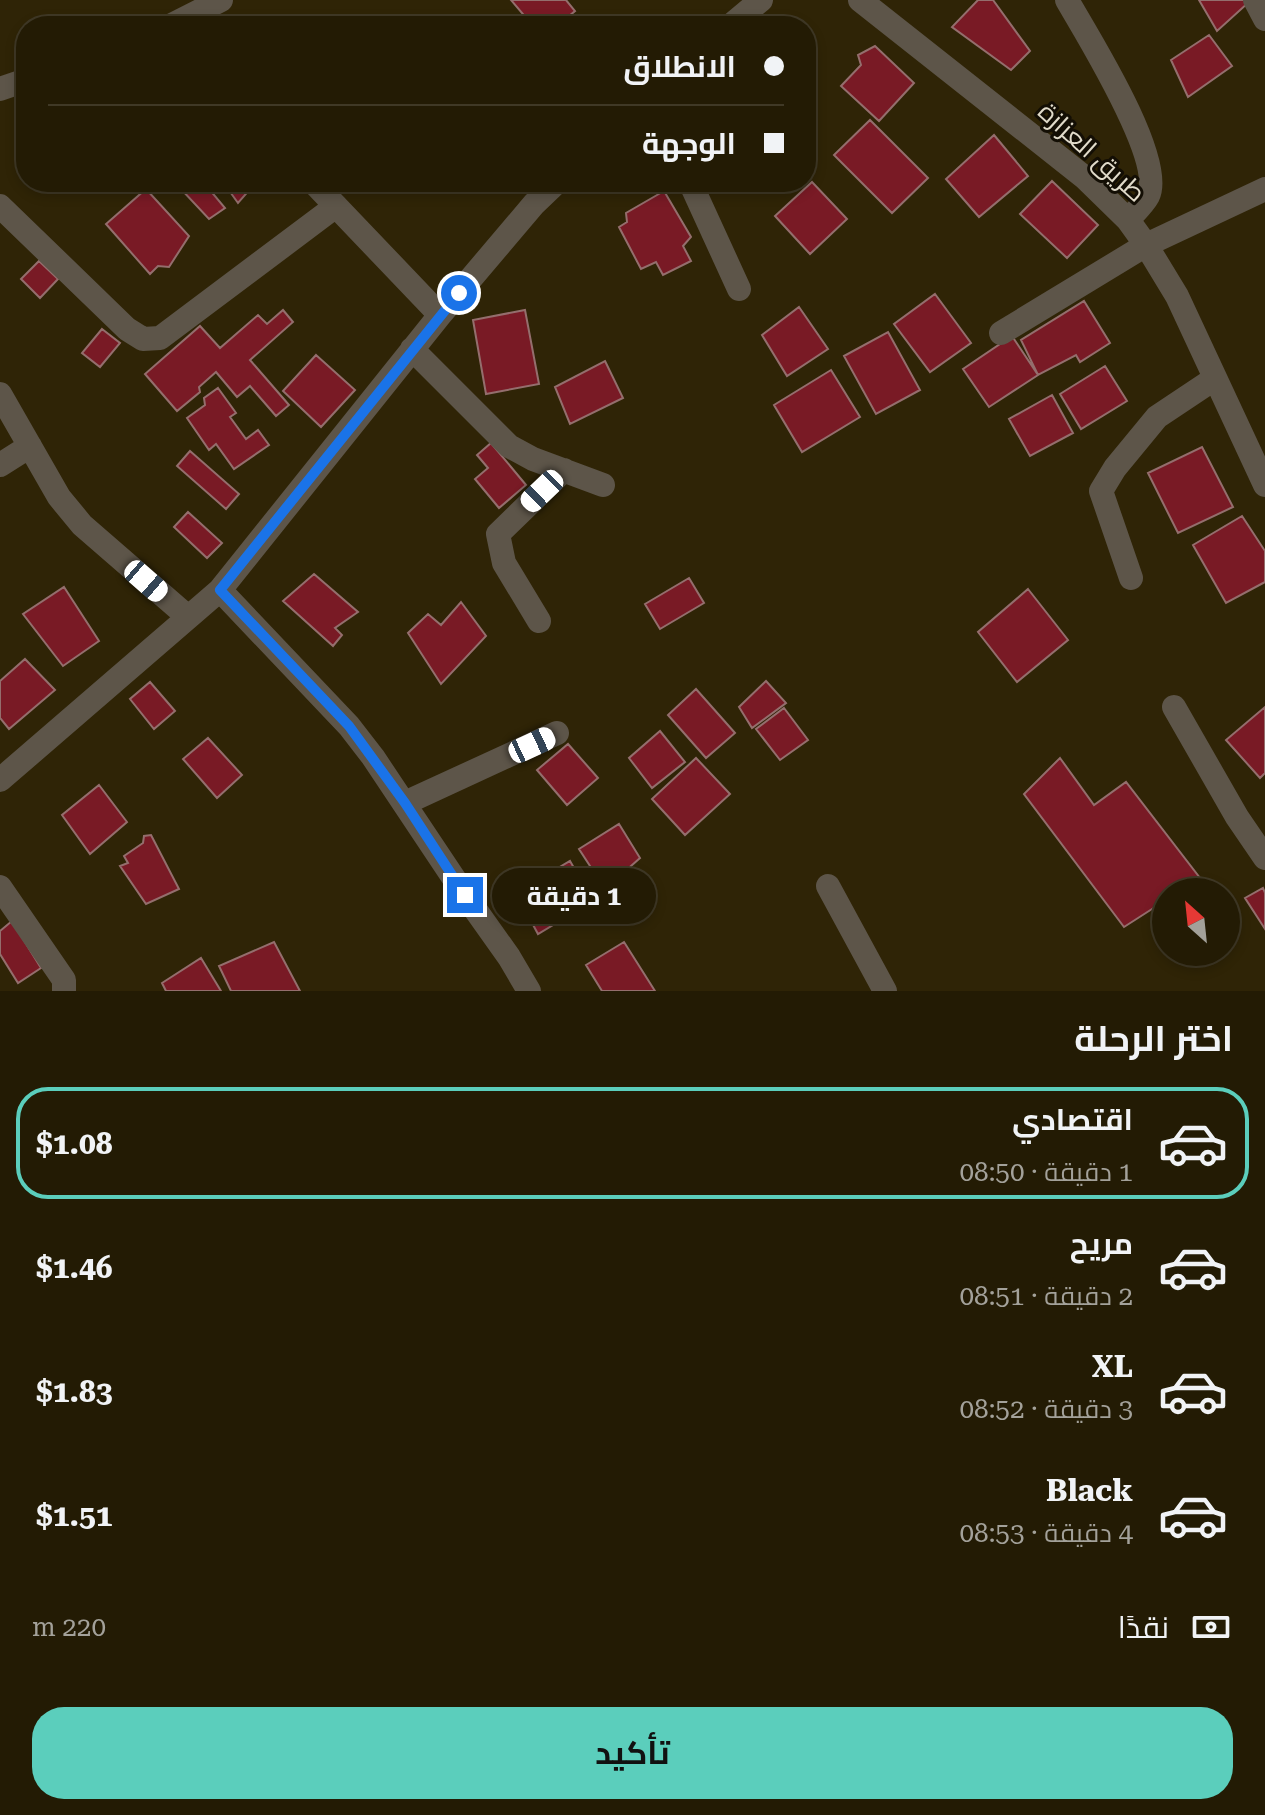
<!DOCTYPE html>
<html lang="ar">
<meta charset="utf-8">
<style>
:root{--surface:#231b04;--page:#2b240e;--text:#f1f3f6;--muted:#a3a19a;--line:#403926;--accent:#5bcebc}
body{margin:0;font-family:"Roboto Serif",Cairo,serif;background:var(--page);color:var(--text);direction:rtl;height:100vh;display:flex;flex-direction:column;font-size:30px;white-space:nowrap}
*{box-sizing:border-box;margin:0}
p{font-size:26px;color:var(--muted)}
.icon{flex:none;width:44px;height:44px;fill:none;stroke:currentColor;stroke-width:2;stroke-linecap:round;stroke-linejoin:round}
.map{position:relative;height:991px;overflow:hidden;direction:ltr}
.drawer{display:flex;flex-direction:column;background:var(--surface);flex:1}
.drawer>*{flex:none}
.top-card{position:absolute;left:16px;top:16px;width:800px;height:176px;border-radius:32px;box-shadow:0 4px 12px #0003,0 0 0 2px var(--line);direction:rtl;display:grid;align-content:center;height:176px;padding:0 32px;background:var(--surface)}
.needle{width:52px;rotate:333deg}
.buttons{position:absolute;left:1152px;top:878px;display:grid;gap:16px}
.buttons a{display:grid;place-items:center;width:88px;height:88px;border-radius:50%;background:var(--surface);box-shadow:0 4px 12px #0003,0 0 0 2px var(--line);font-size:40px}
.end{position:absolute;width:36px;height:36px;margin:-18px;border:10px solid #1a73e8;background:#fff;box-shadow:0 0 0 4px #fff}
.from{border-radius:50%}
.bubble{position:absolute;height:56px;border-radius:28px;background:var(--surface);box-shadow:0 4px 12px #0003,0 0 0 2px var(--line);font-size:26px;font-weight:700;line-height:56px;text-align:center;direction:rtl}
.car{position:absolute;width:24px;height:48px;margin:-24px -12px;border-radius:10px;box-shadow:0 0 6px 2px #0007;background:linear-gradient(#fff 24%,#345 0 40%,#fff 0 76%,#345 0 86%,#fff 0)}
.top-card b{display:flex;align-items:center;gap:28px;height:76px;font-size:30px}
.top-card b+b{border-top:2px solid var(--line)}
.top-card i{width:20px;height:20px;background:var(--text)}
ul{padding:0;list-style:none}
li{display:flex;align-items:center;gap:24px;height:112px;margin:0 16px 12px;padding:0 16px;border:4px solid transparent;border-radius:32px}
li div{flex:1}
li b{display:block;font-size:30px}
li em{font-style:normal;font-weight:700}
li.selected{border-color:var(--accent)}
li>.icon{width:72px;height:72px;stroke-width:1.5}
h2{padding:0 32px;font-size:36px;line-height:96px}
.pay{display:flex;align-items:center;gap:20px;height:88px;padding:0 32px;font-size:30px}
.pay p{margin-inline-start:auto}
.primary-button{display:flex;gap:16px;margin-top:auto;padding:16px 32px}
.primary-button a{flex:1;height:92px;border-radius:32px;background:var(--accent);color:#111;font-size:32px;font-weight:700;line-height:92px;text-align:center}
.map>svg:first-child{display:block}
.building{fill:#791a25;stroke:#946e6d;stroke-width:2}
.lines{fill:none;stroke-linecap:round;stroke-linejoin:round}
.minor{stroke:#5d5549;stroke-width:24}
.route{stroke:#1a73e8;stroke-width:10}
.labels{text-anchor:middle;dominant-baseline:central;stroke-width:6;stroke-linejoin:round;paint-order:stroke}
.street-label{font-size:26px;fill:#e1dbca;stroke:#130e04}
</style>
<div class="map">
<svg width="1265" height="991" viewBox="0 0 1265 991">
<rect width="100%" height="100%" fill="#2f2406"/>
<!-- building -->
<path class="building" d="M511,0H566L575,11L557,26H533Z
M978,0H993L1030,51L1011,70L952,27Z
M1199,0H1247L1249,2L1217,31Z
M1209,35L1232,66L1188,97L1171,60Z
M875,46L914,83L879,121L841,86L861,65L858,55Z
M806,79L814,88L806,95Z
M806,102L814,111L806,118Z
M870,120L928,178L892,213L834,155Z
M994,135L1028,176L979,217L946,179Z
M1052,181L1098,225L1067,258L1020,214Z
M186,182H219L209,189L225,208L209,219L180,188Z
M223,182H248L252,187L238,203Z
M812,182L847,219L810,254L775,216Z
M146,189L189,236L169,267L158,266L150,274L106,224Z
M664,191L691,237L683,246L691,261L663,275L656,262L641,269L619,227L627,222L626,213Z
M39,261L58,279L40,298L21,279Z
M935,294L971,343L930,372L894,324Z
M1084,301L1110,343L1080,362L1076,355L1038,375L1021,340Z
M799,307L828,349L787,376L762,335Z
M283,310L293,322L250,360L289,405L276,416L250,386L237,397L216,372L199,387L200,392L177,411L145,374L200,326L220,348L258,315L267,324Z
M525,310L539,384L486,394L473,320Z
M102,329L120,343L100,367L82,353Z
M888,332L920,390L876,414L844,356Z
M1012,336L1038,375L989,407L963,369Z
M316,355L355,390L321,427L283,391Z
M605,361L623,398L570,424L555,387Z
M1105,366L1127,401L1081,429L1060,394Z
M831,370L860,417L802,452L774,405Z
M218,388L236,413L230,417L246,439L258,430L269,445L234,469L216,444L209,450L187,418L205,405L204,398Z
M1052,395L1073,433L1030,456L1009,419Z
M491,443L526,485L499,508L475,479L488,468L477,455Z
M1202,447L1233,507L1178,533L1148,473Z
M190,451L239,494L226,509L177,466Z
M188,512L222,543L207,558L174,527Z
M1242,516L1265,551V582L1226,603L1193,545Z
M314,574L358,612L335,628L342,635L333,646L283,601Z
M689,578L704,603L660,629L645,604Z
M64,587L99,641L63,666L23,614Z
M1028,589L1068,640L1017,682L978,632Z
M461,602L486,636L441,684L408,633L428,614L441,625Z
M25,659L55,690L9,729L0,718V681Z
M766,681L786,703L752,728L739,707Z
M150,682L175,711L154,729L130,699Z
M696,689L735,733L706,758L668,715Z
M1265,707V773L1260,778L1226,740Z
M784,708L808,740L780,760L756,729Z
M660,731L685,762L652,788L629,758Z
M208,738L242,775L217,798L183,759Z
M568,744L598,778L567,805L537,770Z
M696,758L730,794L685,835L652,799Z
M1060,758L1094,805L1126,782L1200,878L1178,892H1166V900L1124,927L1024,794Z
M99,785L127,822L90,854L62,815Z
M619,824L640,858L605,889L579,849Z
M151,835L179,889L146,904L120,866L128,863L124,856L143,843L144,836Z
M570,861L593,901L538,934L516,893Z
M1263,888L1265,893V929L1245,898Z
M12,921L41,968L18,983L0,954V931Z
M274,942L300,991H231L219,966Z
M624,942L655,991H602L586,965Z
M201,958L221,991H166L162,983Z"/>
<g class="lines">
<!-- minor -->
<path class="minor" d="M860,0L1084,177L1128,220L1146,245L1177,296L1265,485
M1067,0C1087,35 1166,160 1148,196C1143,205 1134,213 1128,220
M1255,0L1265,19
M170,26L221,0
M730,26L761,0
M0,89L26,80
M313,182L440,315
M690,182L739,289
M0,206L127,329L143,339L160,338L336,206
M1001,333L1146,245L1265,189
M412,349L509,446L533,459L603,485
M0,394L59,497L82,525L188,617
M0,465L30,446
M1131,578L1101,491L1115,468L1157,417L1214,379
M220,590L349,726L373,757L465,895L509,957L529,991
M539,621L504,563L498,534L564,470
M1174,707L1237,817L1265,858
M0,780L220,590L440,315L534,204L557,182
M405,803L557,733
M828,886L885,991
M0,887L64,980V991"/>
</g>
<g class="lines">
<!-- route -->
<path class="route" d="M459,293L220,590L349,726L405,803L465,895"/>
</g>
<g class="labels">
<!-- street labels -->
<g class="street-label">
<text transform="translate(1092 152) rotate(42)">طريق العزازة</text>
</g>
</g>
</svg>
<div class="buttons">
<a><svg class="needle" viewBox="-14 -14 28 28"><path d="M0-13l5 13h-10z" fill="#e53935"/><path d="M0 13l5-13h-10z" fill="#a3a19a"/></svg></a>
</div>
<i class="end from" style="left:459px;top:293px"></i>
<i class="end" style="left:465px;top:895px"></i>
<div class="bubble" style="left:492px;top:868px;width:164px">1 دقيقة</div>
<i class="car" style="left:542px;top:491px;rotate:226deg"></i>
<i class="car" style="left:146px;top:581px;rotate:131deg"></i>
<i class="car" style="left:532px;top:745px;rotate:65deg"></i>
<div class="top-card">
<b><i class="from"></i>الانطلاق</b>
<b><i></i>الوجهة</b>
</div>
</div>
<section class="drawer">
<h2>اختر الرحلة</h2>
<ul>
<li class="selected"><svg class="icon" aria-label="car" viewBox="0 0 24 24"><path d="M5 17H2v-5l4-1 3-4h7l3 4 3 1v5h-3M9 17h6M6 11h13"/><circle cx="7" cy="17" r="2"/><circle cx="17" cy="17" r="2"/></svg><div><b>اقتصادي</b><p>1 دقيقة · 08:50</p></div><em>$1.08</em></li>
<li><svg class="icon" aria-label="car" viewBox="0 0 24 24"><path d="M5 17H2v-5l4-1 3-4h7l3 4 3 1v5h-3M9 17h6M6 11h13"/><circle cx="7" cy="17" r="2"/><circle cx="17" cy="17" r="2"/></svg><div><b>مريح</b><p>2 دقيقة · 08:51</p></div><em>$1.46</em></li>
<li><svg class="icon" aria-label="car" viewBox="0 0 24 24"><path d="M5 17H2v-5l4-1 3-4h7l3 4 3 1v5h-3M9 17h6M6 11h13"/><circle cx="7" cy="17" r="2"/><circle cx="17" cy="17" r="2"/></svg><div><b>XL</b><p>3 دقيقة · 08:52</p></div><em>$1.83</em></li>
<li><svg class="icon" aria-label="car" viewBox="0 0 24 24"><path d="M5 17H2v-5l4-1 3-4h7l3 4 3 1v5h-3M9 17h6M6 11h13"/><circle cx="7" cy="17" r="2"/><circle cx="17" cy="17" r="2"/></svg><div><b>Black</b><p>4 دقيقة · 08:53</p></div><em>$1.51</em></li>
</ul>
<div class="pay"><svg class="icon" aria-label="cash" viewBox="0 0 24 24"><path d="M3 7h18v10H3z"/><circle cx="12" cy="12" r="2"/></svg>نقدًا<p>220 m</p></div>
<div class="primary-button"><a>تأكيد</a></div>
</section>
